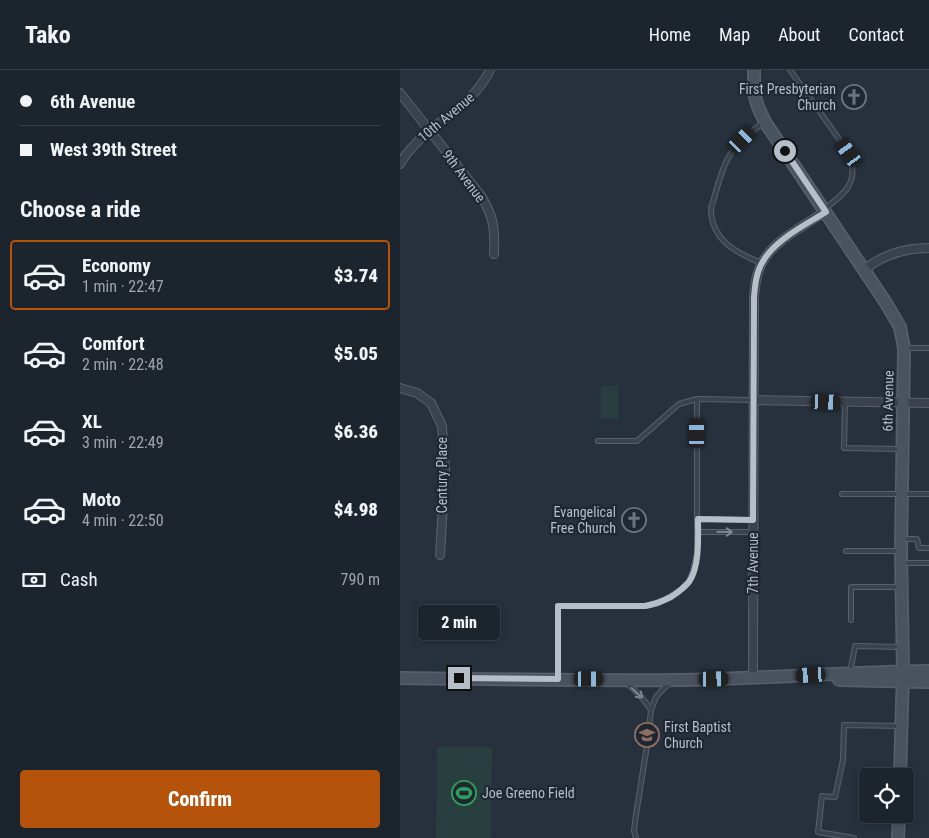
<!DOCTYPE html>
<meta charset="utf-8">
<style>
:root{--surface:#1c252e;--page:#29313a;--text:#f1f3f6;--muted:#a0a5aa;--line:#3a424a;--accent:#b45309}
body{margin:0;font-family:"Roboto Condensed",sans-serif;background:var(--page);color:var(--text);height:100vh;display:flex;flex-direction:column;font-size:19px;white-space:nowrap}
*{box-sizing:border-box;margin:0}
p{font-size:16px;color:var(--muted)}
.icon{flex:none;width:28px;height:28px;fill:none;stroke:currentColor;stroke-width:2;stroke-linecap:round;stroke-linejoin:round}
.map{position:relative;flex:1;overflow:hidden}
.details{display:flex;flex-direction:column;background:var(--surface);width:400px}
.details>*{flex:none}
.banner{display:grid;align-content:center;height:110px;padding:0 20px;background:var(--surface)}
.buttons{position:absolute;left:459px;top:698px;display:grid;gap:10px}
.buttons a{display:grid;place-items:center;width:55px;height:55px;border-radius:5px;background:var(--surface);box-shadow:0 2px 8px #0003,0 0 0 1px var(--line);font-size:25px}
.end{position:absolute;width:22px;height:22px;margin:-11px;border:6px solid #b6bec8;background:#111;box-shadow:0 0 0 2px #111}
.from{border-radius:50%}
.bubble{position:absolute;height:35px;border-radius:5px;background:var(--surface);box-shadow:0 2px 8px #0003,0 0 0 1px var(--line);font-size:16px;font-weight:800;line-height:35px;text-align:center}
.car{position:absolute;width:15px;height:30px;margin:-15px -8px;border-radius:6px;box-shadow:0 0 4px 1px #0007;background:linear-gradient(#222 24%,#8ab4d8 0 40%,#222 0 76%,#8ab4d8 0 86%,#222 0)}
.banner b{display:flex;align-items:center;gap:18px;height:48px;font-size:19px}
.banner b+b{border-top:1px solid var(--line)}
.banner i{width:12px;height:12px;background:var(--text)}
ul{padding:0;list-style:none}
li{display:flex;align-items:center;gap:15px;height:70px;margin:0 10px 8px;padding:0 10px;border:2px solid transparent;border-radius:5px}
li div{flex:1}
li b{display:block;font-size:19px}
li em{font-style:normal;font-weight:800}
li.current{border-color:var(--accent)}
li>.icon{width:45px;height:45px;stroke-width:1.5}
h2{padding:0 20px;font-size:22px;line-height:60px}
.pay{display:flex;align-items:center;gap:12px;height:55px;padding:0 20px;font-size:19px}
.pay p{margin-inline-start:auto}
.action{display:flex;gap:10px;margin-top:auto;padding:10px 20px}
.action a{flex:1;height:58px;border-radius:5px;background:var(--accent);color:#fff;font-size:20px;font-weight:800;line-height:58px;text-align:center}
header{display:flex;align-items:center;gap:30px;box-sizing:border-box;height:70px;padding:0 25px;background:var(--surface);border-bottom:1px solid var(--line)}
header strong{font-size:24px}
nav{display:flex;gap:28px;margin-inline-start:auto;font-size:18px}
main{display:flex;flex:1;min-height:0}
.map>svg:first-child{display:block}
.green{fill:#293f3f}
.lines{fill:none;stroke-linecap:round;stroke-linejoin:round}
.lane-casing{stroke:#58616b;stroke-width:6}
.street-casing{stroke:#58616b;stroke-width:10}
.secondary-casing{stroke:#58616b;stroke-width:14}
.lane{stroke:#3a434d;stroke-width:4}
.street{stroke:#3a434d;stroke-width:8}
.secondary{stroke:#495360;stroke-width:11}
.oneway{stroke:#7e8791}
.route{stroke:#b6bec8;stroke-width:6}
.labels{text-anchor:middle;dominant-baseline:central;stroke-width:4.5;stroke-linejoin:round;paint-order:stroke}
.poi-label{font-size:14px;fill:#b6bec8;stroke:#1f2832;text-anchor:end}
.street-label{font-size:14px;fill:#b6bec8;stroke:#1f2832}
</style>
<header>
<strong>Tako</strong>
<nav><a>Home</a><a>Map</a><a>About</a><a>Contact</a></nav>
</header>
<main>
<section class="details">
<div class="banner">
<b><i class="from"></i>6th Avenue</b>
<b><i></i>West 39th Street</b>
</div>
<h2>Choose a ride</h2>
<ul>
<li class="current"><svg class="icon" aria-label="car" viewBox="0 0 24 24"><path d="M5 17H2v-5l4-1 3-4h7l3 4 3 1v5h-3M9 17h6M6 11h13"/><circle cx="7" cy="17" r="2"/><circle cx="17" cy="17" r="2"/></svg><div><b>Economy</b><p>1 min · 22:47</p></div><em>$3.74</em></li>
<li><svg class="icon" aria-label="car" viewBox="0 0 24 24"><path d="M5 17H2v-5l4-1 3-4h7l3 4 3 1v5h-3M9 17h6M6 11h13"/><circle cx="7" cy="17" r="2"/><circle cx="17" cy="17" r="2"/></svg><div><b>Comfort</b><p>2 min · 22:48</p></div><em>$5.05</em></li>
<li><svg class="icon" aria-label="car" viewBox="0 0 24 24"><path d="M5 17H2v-5l4-1 3-4h7l3 4 3 1v5h-3M9 17h6M6 11h13"/><circle cx="7" cy="17" r="2"/><circle cx="17" cy="17" r="2"/></svg><div><b>XL</b><p>3 min · 22:49</p></div><em>$6.36</em></li>
<li><svg class="icon" aria-label="car" viewBox="0 0 24 24"><path d="M5 17H2v-5l4-1 3-4h7l3 4 3 1v5h-3M9 17h6M6 11h13"/><circle cx="7" cy="17" r="2"/><circle cx="17" cy="17" r="2"/></svg><div><b>Moto</b><p>4 min · 22:50</p></div><em>$4.98</em></li>
</ul>
<div class="pay"><svg class="icon" aria-label="cash" viewBox="0 0 24 24"><path d="M3 7h18v10H3z"/><circle cx="12" cy="12" r="2"/></svg>Cash<p>790 m</p></div>
<div class="action"><a>Confirm</a></div>
</section>
<div class="map">
<svg width="529" height="768" viewBox="0 0 529 768">
<rect width="100%" height="100%" fill="#26313d"/>
<!-- green -->
<path class="green" d="M201,316H218V349H200Z
M37,677H92L91,768H36Z"/>
<g class="lines">
<defs>
<path id="lane" d="M390,0L449,83C459,111 447,123 424,139
M361,193C335,182 311,170 311,138C317,120 322,94 334,79C342,68 353,60 363,53
M506,278H529
M445,332L444,378L501,379
M198,371H237L279,334L297,329L354,330
M442,424H529
M298,449L353,450
M298,462H353
M504,469H517L519,478H529
M446,481H499
M502,493H529
M451,550V517H500
M450,603L455,576L501,577
M158,608V536H245L259,533L279,521L289,511L293,501L297,483V329
M227,614C237,621 244,629 251,640
M236,768L234,761L235,751L248,669L251,640L256,627L265,617L270,614
M454,768L418,762L422,726L435,727L443,690L444,655L500,656"/>
<path id="street" d="M0,23L81,126C94,147 95,159 94,184
M0,94C22,55 71,41 90,0
M465,199C484,184 504,178 529,178
M0,318L17,323L31,333L42,356L45,400L40,485
M354,330L529,333
M353,608L354,227C355,216 356,203 362,193C374,170 405,155 426,141"/>
<path id="secondary" d="M354,0V23L358,37L365,52L486,233L500,257L504,278L501,481L503,601L500,706
M0,608C92,609 184,611 276,610C360,609 445,602 529,601
M439,610L529,612
M498,768L499,744"/>
</defs>
<!-- lane casing -->
<use href="#lane" class="lane-casing"/>
<!-- street casing -->
<use href="#street" class="street-casing"/>
<!-- secondary casing -->
<use href="#secondary" class="secondary-casing"/>
<!-- lane -->
<use href="#lane" class="lane"/>
<!-- street -->
<use href="#street" class="street"/>
<!-- secondary -->
<use href="#secondary" class="secondary"/>
</g>
<!-- one-way arrows -->
<defs><path id="oneway-shaft" d="M-6 0H5M1.5-3L5.5 0L1.5 3" fill="none" stroke-width="1.6" stroke-linecap="round" stroke-linejoin="round" transform="scale(1.25)"/></defs>
<g class="oneway">
<use href="#oneway-shaft" transform="translate(325 462) rotate(1)"/>
<use href="#oneway-shaft" transform="translate(237 623) rotate(42)"/>
</g>
<g class="lines">
<!-- route -->
<path class="route" d="M59,608L158,609V536H245C256,534 261,532 271,527C277,523 284,518 289,512C300,496 298,467 298,449L353,450L354,227C355,216 356,203 362,193C374,170 405,155 426,142L385,81"/>
</g>
<!-- icons -->
<defs>
<symbol id="church-ring" viewBox="-11 -11 22 22"><circle r="9.5" fill="#1f2832" stroke="#6b7280" stroke-width="1.5"/><path d="M-1.2-6h2.4v3.5h3.3v2.4h-3.3V6h-2.4V-.1h-3.3v-2.4h3.3Z" fill="#6b7280"/></symbol>
<symbol id="school-ring" viewBox="-11 -11 22 22"><circle r="9.5" fill="#1f2832" stroke="#8d6e63" stroke-width="1.5"/><path d="M0-5L7-2L0 1L-7-2ZM-4 1L0 2.5L4 1V4Q0 6-4 4Z" fill="#8d6e63"/></symbol>
<symbol id="stadium-ring" viewBox="-11 -11 22 22"><circle r="9.5" fill="#1f2832" stroke="#2e9e5b" stroke-width="1.5"/><path d="M0-5a6.5 5 0 1 0 0 10a6.5 5 0 1 0 0-10ZM-3.5-1.8h7v3.6h-7Z" fill="#2e9e5b"/></symbol>
</defs>
<g fill-rule="evenodd">
<use href="#church-ring" x="440" y="13" width="28" height="28"/>
<use href="#church-ring" x="220" y="436" width="28" height="28"/>
<use href="#school-ring" x="233" y="651" width="28" height="28"/>
<use href="#stadium-ring" x="50" y="709" width="28" height="28"/>
</g>
<g class="labels">
<!-- poi labels -->
<g class="poi-label">
<text x="436" y="19">First Presbyterian<tspan x="436" dy="16">Church</tspan></text>
<text x="216" y="442">Evangelical<tspan x="216" dy="16">Free Church</tspan></text>
<text x="264" y="657" text-anchor="start">First Baptist<tspan x="264" dy="16">Church</tspan></text>
<text x="82" y="723" text-anchor="start">Joe Greeno Field</text>
</g>
<!-- street labels -->
<g class="street-label">
<text transform="translate(46 47) rotate(-40)">10th Avenue</text>
<text transform="translate(64 106) rotate(53)">9th Avenue</text>
<text transform="translate(488 331) rotate(-89)">6th Avenue</text>
<text transform="translate(42 405) rotate(-90)">Century Place</text>
<text transform="translate(353 493) rotate(-90)">7th Avenue</text>
</g>
</g>
</svg>
<div class="buttons">
<a><svg class="icon" aria-label="locate" viewBox="0 0 24 24"><circle cx="12" cy="12" r="6"/><path d="M12 2v4M12 18v4M2 12h4M18 12h4"/></svg></a>
</div>
<i class="end from" style="left:385px;top:81px"></i>
<i class="end" style="left:59px;top:608px"></i>
<div class="bubble" style="left:18px;top:535px;width:82px">2 min</div>
<i class="car" style="left:342px;top:70px;rotate:45deg"></i>
<i class="car" style="left:449px;top:83px;rotate:324deg"></i>
<i class="car" style="left:426px;top:332px;rotate:92deg"></i>
<i class="car" style="left:297px;top:363px;rotate:0deg"></i>
<i class="car" style="left:411px;top:605px;rotate:267deg"></i>
<i class="car" style="left:189px;top:609px;rotate:90deg"></i>
<i class="car" style="left:314px;top:609px;rotate:89deg"></i>
</div>
</main>
